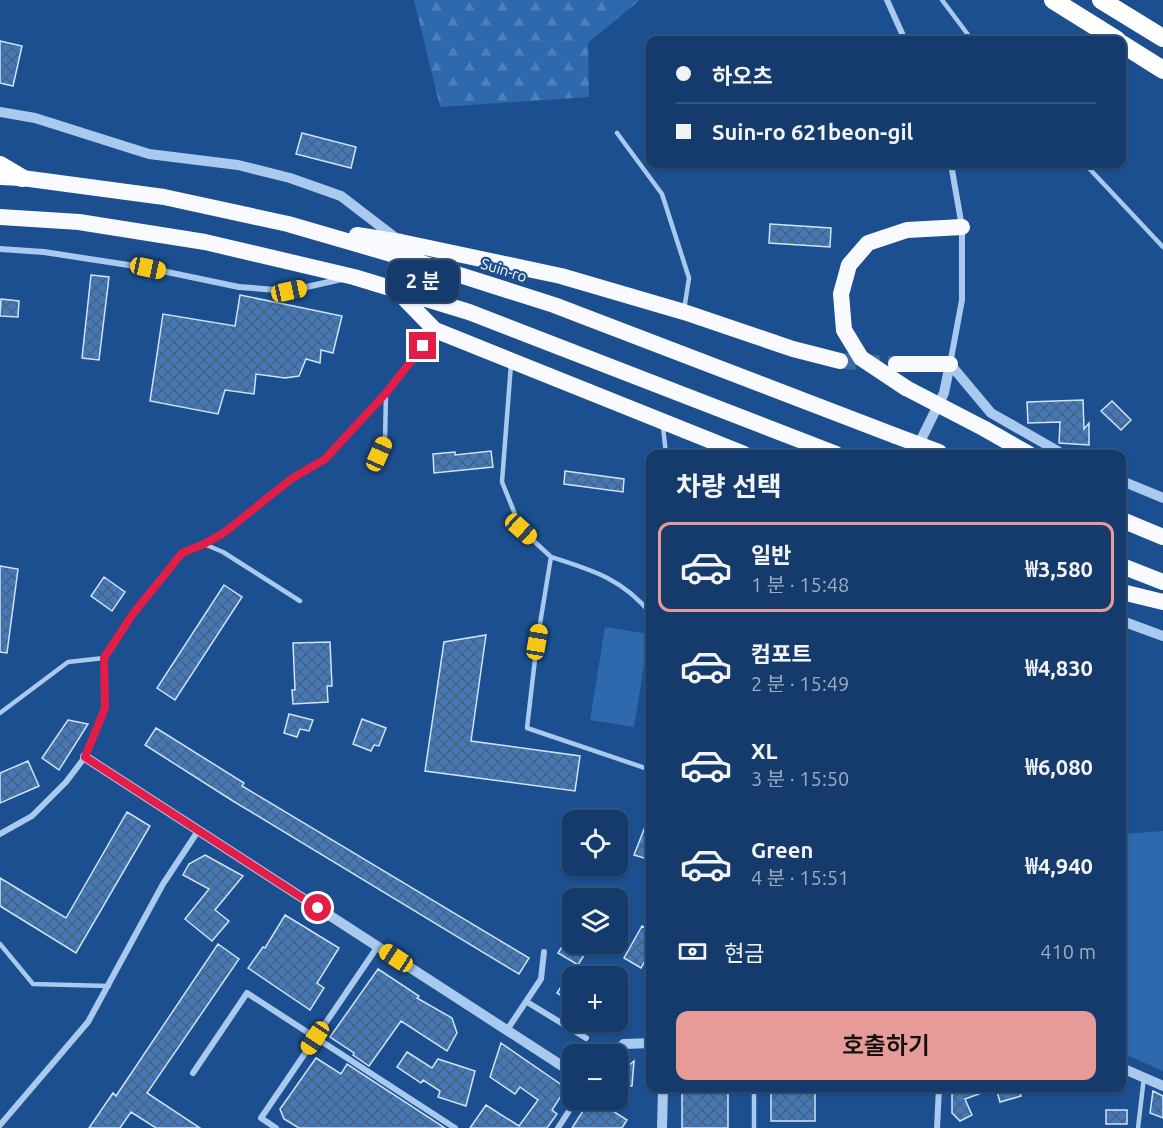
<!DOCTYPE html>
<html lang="ko">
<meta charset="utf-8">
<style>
:root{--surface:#143b6b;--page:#1d4271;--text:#f1f3f6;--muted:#9dadc1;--line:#33557e;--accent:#e69b98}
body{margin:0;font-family:Ubuntu,"Noto Sans KR",sans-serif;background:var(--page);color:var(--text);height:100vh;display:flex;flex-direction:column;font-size:22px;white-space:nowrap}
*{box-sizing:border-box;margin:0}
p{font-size:20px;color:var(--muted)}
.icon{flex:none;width:33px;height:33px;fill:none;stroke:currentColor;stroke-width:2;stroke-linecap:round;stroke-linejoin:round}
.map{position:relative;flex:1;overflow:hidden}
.drawer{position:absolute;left:646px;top:450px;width:480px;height:642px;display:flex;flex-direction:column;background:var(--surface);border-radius:12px;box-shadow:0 2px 4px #0004,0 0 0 2px var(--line)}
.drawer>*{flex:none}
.banner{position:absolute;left:646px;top:36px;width:480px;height:132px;border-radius:12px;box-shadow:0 2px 4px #0004,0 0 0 2px var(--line);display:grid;align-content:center;height:132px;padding:0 30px;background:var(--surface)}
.buttons{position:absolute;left:562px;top:810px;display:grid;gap:12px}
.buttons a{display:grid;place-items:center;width:66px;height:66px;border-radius:12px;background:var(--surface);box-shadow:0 2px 4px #0004,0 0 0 2px var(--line);font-size:30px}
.end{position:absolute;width:27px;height:27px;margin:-14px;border:8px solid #e11d48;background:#fff;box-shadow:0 0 0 3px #fff}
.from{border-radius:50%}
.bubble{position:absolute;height:42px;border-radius:12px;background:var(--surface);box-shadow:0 2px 4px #0004,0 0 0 2px var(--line);font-size:20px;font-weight:600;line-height:42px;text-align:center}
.car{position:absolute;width:18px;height:36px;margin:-18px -9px;border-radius:8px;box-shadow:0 0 4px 2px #0007;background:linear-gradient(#f5c518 24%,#345 0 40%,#f5c518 0 76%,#345 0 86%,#f5c518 0)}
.banner b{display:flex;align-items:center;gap:21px;height:57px;font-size:22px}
.banner b+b{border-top:2px solid var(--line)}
.banner i{width:15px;height:15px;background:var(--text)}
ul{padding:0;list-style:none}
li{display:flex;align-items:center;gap:18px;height:90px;margin:0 12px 9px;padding:0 18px;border:3px solid transparent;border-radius:12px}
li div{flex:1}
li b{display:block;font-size:22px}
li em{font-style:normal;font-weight:600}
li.current{border-color:var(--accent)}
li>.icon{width:54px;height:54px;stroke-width:1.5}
h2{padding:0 30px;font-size:27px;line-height:72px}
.pay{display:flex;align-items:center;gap:15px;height:66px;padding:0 30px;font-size:22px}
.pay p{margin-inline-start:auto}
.button{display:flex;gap:12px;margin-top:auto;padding:12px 30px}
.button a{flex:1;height:69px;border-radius:12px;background:var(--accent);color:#111;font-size:24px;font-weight:600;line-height:69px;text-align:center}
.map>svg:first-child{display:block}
.forest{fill:url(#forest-firs)}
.park{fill:#2e69ad}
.building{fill:url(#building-cross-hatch);stroke:#cfe3fa;stroke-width:1.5}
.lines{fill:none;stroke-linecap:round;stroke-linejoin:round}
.trunk-tunnel{stroke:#3d69a0;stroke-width:16;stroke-dasharray:16 8;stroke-linecap:butt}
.service{stroke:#a9c9ee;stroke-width:4.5}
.minor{stroke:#a9c9ee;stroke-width:6}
.tertiary{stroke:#a9c9ee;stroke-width:10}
.trunk{stroke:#f8faff;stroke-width:16}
.motorway{stroke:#fff;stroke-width:18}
.trunk-bridge{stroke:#f8faff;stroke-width:16}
.route{stroke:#e11d48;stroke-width:8}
.labels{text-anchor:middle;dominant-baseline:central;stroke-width:4.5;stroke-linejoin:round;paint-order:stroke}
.street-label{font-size:15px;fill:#fff;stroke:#1b4f8f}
</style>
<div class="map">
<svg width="1163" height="1128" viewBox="0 0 1163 1128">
<defs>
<pattern id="forest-firs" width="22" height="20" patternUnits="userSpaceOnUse" patternTransform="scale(1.5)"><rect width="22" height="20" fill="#2e69ad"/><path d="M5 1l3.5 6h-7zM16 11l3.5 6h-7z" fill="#4d80b9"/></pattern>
<pattern id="building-cross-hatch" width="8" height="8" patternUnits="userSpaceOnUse" patternTransform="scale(1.5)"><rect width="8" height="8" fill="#4478b7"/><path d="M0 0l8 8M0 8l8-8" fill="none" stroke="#486282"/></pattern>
</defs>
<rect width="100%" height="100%" fill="#1b4f8f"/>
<!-- forest -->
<path class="forest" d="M414,0H640L588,43L589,97L440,107Z"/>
<!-- park -->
<path class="park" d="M605,627L649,634L634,727L590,720Z
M1163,831V1071L1122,1053V834Z"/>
<!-- building -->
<path class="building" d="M0,41L22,46L13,86L0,83Z
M302,133L356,147L351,168L296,154Z
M770,224L831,228L830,247L769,243Z
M91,275L109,277L99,360L82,358Z
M240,295L342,316L333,353L321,350L320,363L306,359L299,376L285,378L256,374L254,394L225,390L218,414L150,401L163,314L235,326Z
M1,299L19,301L18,317L0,316Z
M1083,400L1084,429L1089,423V445L1059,443L1060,422L1028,423L1027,402Z
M1112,401L1131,420L1121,430L1101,411Z
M491,451L493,467L434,473L433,454L455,452V455Z
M565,471L624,479L623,492L564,484Z
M0,566L18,569L7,653L0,652Z
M104,577L125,592L112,611L91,596Z
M224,585L242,597L175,700L157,688Z
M486,635L471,741L580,756L575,791L425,771L444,642Z
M330,642L332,686H327L328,702L293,704L292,690H295L293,643Z
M289,714L313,720L309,731L300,729L297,737L284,733Z
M362,719L386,728L379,746L374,745L371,751L353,744Z
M68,720L88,724L59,770L42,758Z
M156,728L244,783L242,786L529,958L519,974L233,801L145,745Z
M28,761L39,786L0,803V773Z
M127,812L150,826L76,953L0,906V878L66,918Z
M650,814H651V860L634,855Z
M205,855L243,876L215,910L229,921L212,941L185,919L209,889L183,875L189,864Z
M285,915L339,948L317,983L324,988L310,1010L248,968L263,947L265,948Z
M642,926L651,931V950L641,968L624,958Z
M573,929V944H591L578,965L558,953Z
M218,944L239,959L147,1093L200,1128H156L131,1112L120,1128H89L113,1093L116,1096Z
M573,968V1003L557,993Z
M378,969L419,996L417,998L452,1018L457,1033L447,1051L401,1021L369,1066L353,1055L354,1053L330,1037Z
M501,1043L566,1088L552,1110L557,1114L547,1128H470L486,1105L519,1126L538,1100L520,1087L515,1094L490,1077Z
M407,1052L432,1068L438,1059L475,1071L466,1106L438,1097L440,1091L423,1080L421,1083L397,1067Z
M316,1058L341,1074L347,1064L445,1128H299L284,1119L280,1109Z
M634,1061L632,1086H621L619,1074Z
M682,1088H728V1128H682Z
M771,1088H815V1121H771Z
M957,1088H993V1089L965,1099L972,1115L960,1121L952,1113V1090Z
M996,1088H1018L1021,1096L1000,1102Z
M1153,1091L1163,1096V1118L1150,1113Z
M590,1100H596L627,1120L622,1128H572Z
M1106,1110H1127V1124H1106Z"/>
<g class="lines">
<!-- trunk-tunnel -->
<path class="trunk-tunnel" d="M840,361L896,364"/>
<!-- service -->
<path class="service" d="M942,0L972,40
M617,133L662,194L689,278L684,310
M1085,164L1163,247
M511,364L502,482L521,529L551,557
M663,427L666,454
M374,467L385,441L386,393
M204,544L223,552L300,601
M651,614C623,579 592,570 551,557L537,642L527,728L651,770
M0,713L68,662L104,658
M0,944L33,984L109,986
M754,1128V1088
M1138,1128L1144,1077"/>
<!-- minor -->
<path class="minor" d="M887,0L905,40
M0,249L44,252L148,268L239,287L289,291L342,279
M950,364L962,300V227L951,164
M0,834L32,816L66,782L85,757L105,708L104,658L132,615L182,553L204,544L225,532L291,479L325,459L386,393L435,330
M527,1002L586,1038
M507,1030L541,979L544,952
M193,1073L247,993L455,1128
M0,1125L88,1022L163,884L198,831
M276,1128L261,1118L378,946
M558,1128L576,1100
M937,1128L939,1088"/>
<!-- tertiary -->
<path class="tertiary" d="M0,112L35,118L149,154L238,165L290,178L341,196L397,239
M950,364L991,413L1063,454
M914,454L944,393L950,364
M1122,481L1163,498
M1122,621L1163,636
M85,757L573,1073
M613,1054L624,1044L651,1043
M1122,1068L1163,1086
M662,1128L663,1088"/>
<!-- trunk -->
<path class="trunk" d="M0,177L22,178L164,197L288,224L422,263L554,305L896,436
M0,217L79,222L205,242L354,277L469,312L836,454
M357,235L401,242L561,276L684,312L793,349L840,361
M397,291L435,330L744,454
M896,364H950
M906,388L861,358L844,330L841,294L849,265L868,243L907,230L962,227
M985,429L1029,454
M1122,520L1163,537
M1122,566L1163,582
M1122,592L1163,602"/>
<!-- motorway -->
<path class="motorway" d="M1053,0L1117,40
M1101,0L1163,38
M1122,44L1163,70
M0,165L22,178"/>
<!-- trunk-bridge -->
<path class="trunk-bridge" d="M906,388L985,429
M896,436L939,452"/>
</g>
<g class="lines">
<!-- route -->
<path class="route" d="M318,908L85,757L105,708L104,658L132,615L182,553L204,544L225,532L291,479L325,459L386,393L423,346"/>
</g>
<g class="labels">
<!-- street labels -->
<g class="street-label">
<text transform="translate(504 270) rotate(18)">Suin-ro</text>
</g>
</g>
</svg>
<div class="buttons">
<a><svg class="icon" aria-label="locate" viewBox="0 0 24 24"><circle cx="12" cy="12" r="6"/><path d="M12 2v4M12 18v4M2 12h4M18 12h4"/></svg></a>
<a><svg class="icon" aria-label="layers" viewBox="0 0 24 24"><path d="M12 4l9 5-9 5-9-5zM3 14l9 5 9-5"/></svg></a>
<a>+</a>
<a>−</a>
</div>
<i class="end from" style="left:318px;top:908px"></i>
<i class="end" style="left:423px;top:346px"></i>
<div class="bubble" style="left:387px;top:260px;width:72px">2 분</div>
<i class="car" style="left:148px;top:268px;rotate:102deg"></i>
<i class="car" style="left:289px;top:291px;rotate:78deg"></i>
<i class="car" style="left:379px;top:454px;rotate:24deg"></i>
<i class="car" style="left:521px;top:529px;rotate:132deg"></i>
<i class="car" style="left:537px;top:642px;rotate:10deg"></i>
<i class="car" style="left:396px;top:958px;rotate:303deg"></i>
<i class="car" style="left:315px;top:1038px;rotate:214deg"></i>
<div class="banner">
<b><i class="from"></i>하오츠</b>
<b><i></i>Suin-ro 621beon-gil</b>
</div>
<section class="drawer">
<h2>차량 선택</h2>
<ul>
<li class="current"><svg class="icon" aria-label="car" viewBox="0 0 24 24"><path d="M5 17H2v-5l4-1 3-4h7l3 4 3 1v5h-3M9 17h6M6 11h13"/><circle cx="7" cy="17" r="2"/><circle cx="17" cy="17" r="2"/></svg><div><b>일반</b><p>1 분 · 15:48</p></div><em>₩3,580</em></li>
<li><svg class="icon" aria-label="car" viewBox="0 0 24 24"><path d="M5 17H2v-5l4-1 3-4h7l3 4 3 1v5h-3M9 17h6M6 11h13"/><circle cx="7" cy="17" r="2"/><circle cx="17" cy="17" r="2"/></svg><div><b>컴포트</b><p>2 분 · 15:49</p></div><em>₩4,830</em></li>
<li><svg class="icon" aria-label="car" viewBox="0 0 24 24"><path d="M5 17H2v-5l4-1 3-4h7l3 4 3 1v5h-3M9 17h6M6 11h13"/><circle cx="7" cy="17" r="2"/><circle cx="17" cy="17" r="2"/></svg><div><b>XL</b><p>3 분 · 15:50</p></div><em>₩6,080</em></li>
<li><svg class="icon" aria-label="car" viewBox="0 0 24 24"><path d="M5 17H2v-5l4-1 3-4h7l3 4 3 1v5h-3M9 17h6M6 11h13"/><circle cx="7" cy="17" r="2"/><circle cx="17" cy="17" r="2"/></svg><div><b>Green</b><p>4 분 · 15:51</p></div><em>₩4,940</em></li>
</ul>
<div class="pay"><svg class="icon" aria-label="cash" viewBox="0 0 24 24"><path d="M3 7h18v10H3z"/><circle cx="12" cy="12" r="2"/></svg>현금<p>410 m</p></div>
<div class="button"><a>호출하기</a></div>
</section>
</div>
